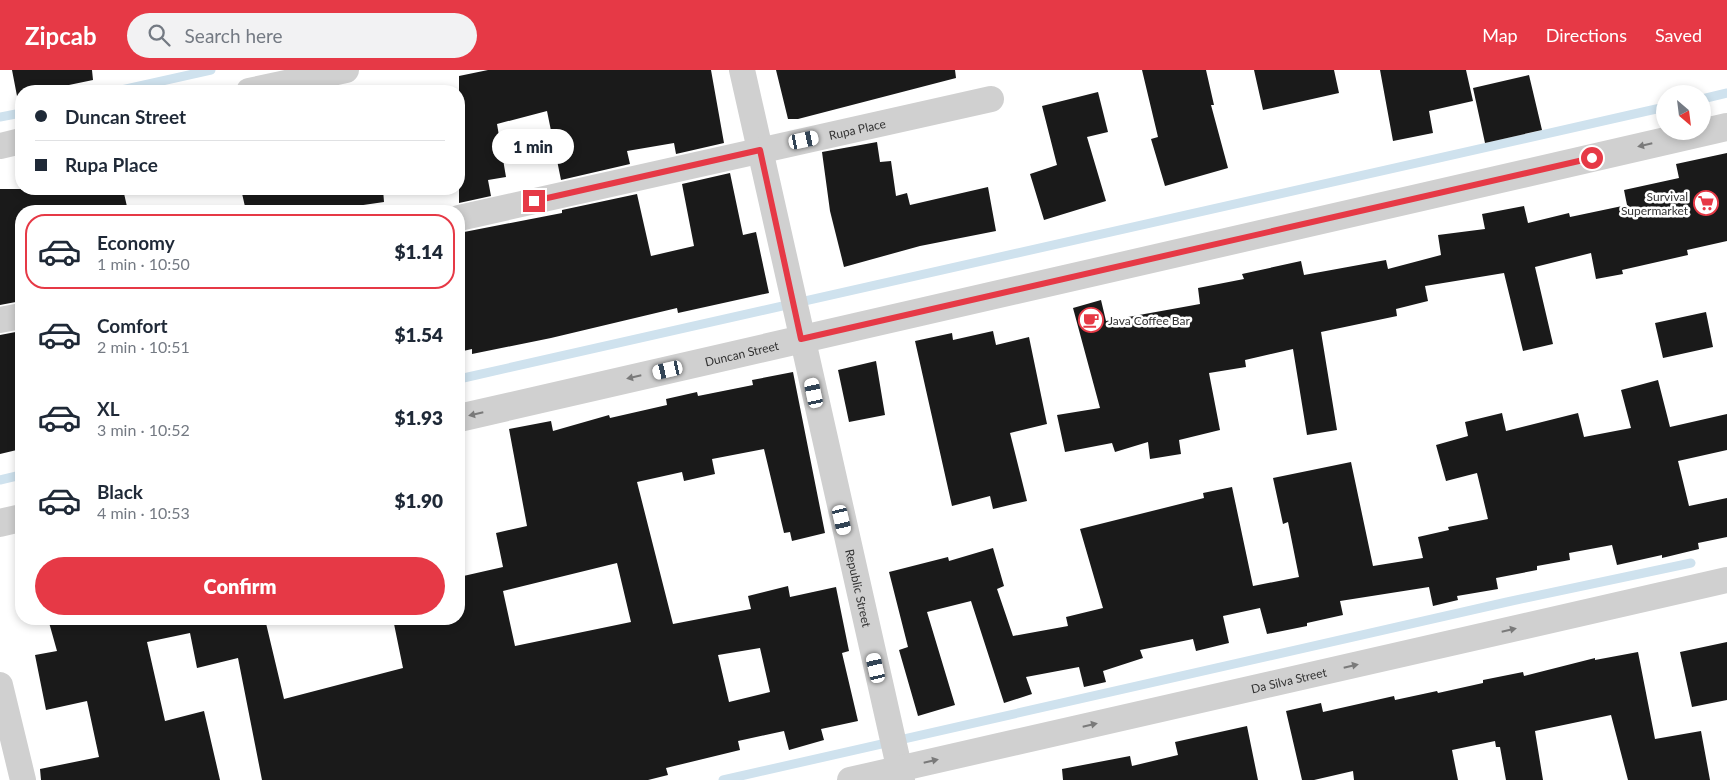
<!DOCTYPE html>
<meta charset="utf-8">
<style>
:root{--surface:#fff;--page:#f2f2f3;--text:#1f2937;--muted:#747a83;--line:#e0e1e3;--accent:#e63946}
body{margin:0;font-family:Lato,sans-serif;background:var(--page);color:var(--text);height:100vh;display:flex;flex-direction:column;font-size:19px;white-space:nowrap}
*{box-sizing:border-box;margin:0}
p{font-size:16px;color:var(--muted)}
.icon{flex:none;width:28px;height:28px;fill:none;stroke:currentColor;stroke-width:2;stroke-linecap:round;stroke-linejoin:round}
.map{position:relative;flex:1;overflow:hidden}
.drawer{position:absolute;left:15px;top:135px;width:450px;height:420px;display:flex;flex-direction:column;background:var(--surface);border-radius:20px;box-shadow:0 2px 8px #0003}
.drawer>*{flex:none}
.banner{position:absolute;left:15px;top:15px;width:450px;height:110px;border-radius:20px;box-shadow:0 2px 8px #0003;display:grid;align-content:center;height:110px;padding:0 20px;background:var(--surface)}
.needle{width:32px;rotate:152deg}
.fabs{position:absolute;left:1656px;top:15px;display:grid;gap:10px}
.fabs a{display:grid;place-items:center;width:55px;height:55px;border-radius:50%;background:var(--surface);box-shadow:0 2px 8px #0003;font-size:25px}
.end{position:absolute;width:22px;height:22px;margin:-11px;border:6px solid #e63946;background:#fff;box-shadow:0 0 0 2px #fff}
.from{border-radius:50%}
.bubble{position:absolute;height:35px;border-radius:18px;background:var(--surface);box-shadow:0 2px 8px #0003;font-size:16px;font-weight:800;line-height:35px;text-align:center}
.car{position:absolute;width:15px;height:30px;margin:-15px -8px;border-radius:6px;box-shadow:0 0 4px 1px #0007;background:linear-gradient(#fff 24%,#345 0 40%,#fff 0 76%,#345 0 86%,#fff 0)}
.banner b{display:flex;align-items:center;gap:18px;height:48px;font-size:19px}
.banner b+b{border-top:1px solid var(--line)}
.banner i{width:12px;height:12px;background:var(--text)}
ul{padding:9px 0 0;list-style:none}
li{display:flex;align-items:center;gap:15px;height:75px;margin:0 10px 8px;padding:0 10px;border:2px solid transparent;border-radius:20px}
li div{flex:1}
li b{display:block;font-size:19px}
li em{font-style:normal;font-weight:800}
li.active{border-color:var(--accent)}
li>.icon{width:45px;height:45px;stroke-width:1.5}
.cta{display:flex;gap:10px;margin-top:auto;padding:10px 20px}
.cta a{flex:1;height:58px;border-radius:30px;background:var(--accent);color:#fff;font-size:20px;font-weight:800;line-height:58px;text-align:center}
header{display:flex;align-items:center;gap:30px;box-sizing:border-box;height:70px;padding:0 25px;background:var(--accent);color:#fff}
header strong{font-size:24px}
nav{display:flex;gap:28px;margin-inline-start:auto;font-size:18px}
.search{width:350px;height:45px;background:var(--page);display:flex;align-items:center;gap:12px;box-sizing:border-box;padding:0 18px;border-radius:28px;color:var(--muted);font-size:19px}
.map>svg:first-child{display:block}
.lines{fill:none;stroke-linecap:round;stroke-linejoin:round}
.stream{stroke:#cfe2ee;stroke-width:9}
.building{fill:#1a1a1a;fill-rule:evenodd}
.minor{stroke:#d0d0d0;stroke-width:26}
.tertiary{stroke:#d0d0d0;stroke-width:28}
.oneway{fill:#7a7a7a}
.route{stroke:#e63946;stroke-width:6}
.labels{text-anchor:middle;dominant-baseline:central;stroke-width:5;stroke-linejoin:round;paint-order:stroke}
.street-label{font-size:12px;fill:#333;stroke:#fff}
.poi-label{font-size:12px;fill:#333;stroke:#fff;text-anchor:end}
</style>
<header>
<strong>Zipcab</strong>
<div class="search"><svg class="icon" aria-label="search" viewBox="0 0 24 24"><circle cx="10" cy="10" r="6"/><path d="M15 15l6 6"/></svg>Search here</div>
<nav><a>Map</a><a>Directions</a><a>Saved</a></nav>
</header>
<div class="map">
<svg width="1727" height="710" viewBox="0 0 1727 710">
<rect width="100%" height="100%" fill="#fff"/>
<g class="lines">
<!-- stream -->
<path class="stream" d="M117,21L211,0
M1702,29L1727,23
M0,47L21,43
M459,309L1665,37
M0,410L21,405
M723,710L1507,532L1691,493"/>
</g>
<!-- building -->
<path class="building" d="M12,0H92L93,10L40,21H21V25L17,26Z
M488,0H711L724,73L676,84L674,73L627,81L630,94L561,110L547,41L497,54L506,107L488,110L491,126L459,133V6Z
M776,0H955L956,8L798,49H788Z
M1142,0H1206L1214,35H1211L1228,98L1165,116L1151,69L1158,67Z
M1254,0H1334L1339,23L1263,40Z
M1380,0H1466L1473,31L1429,41L1433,63L1393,71Z
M1529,5L1542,60L1485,73L1473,18Z
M1098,22L1108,62L1087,67L1106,131L1044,150L1030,104L1057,95L1042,36Z
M877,72L880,92L891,91L896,126L907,123L910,135L988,117L996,161L920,176L844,197L830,141L822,82Z
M1727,83V171L1687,180L1688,185L1622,200L1623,204L1596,209L1591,183L1535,197L1553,274L1523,281L1504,203L1425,216L1428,231L1396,239L1397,246L1321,262L1337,360L1307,365L1293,279L1245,290L1246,297L1209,303L1220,360L1179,370L1181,384L1150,389L1148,372L1115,382L1112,373L1065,382L1057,345L1100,338L1073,238L1101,230L1106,251L1200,234L1198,218L1244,209L1242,204L1301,191L1304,205L1386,190L1388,199L1441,185L1438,165L1485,159L1482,144L1524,136L1528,153L1569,143L1570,147L1627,135L1624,120L1679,108L1676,94Z
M730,103L743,165L756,162L769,223L678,243L677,238L551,268L472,284V279L459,282V163L562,143V140L637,124L651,186L694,176L682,114Z
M0,119H123L128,141H21V231L0,235Z
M241,119H383L384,132L322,141H246Z
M1706,242L1713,277L1663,288L1655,253Z
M21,261V379L0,384V265Z
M993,261L996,275L1029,267L1047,354L1010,363L1027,431L993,439L990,426L952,436L915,271L952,263L953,270Z
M876,291L885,345L849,352L838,300Z
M793,302L825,463L792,471L790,462L784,463L764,379L712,389L715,404L684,411L682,402L637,412L673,554L751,539L748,526L788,516L790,527L836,517L849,581L842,583L858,651L821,659L824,670L789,680L784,661L738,671L740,680L666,698L668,705L648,710H262L238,588L197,598L190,563L147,572L165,651L204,641L220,710H41L40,699L99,687L87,631L46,640L35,585L57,581L48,549H265L284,629L403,598L393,549H459V507L503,497L496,463L527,456L509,359L551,351L553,361L609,345L610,348L667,335L666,329L697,322L698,326L753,315L752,310ZM617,493L631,552L515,576L503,521ZM760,578L770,622L729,632L718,585Z
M1658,310L1670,357L1727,344V380L1678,391L1689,436L1727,428V467L1698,473L1699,479L1662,488V485L1617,495L1612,475L1569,483L1570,490L1537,496V500L1496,508L1498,519L1457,526L1458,530L1433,536L1429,517L1340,531L1343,545L1307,553V556L1267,564L1260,538L1223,546L1229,573L1196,581L1193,569L1140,580L1143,588L1103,601L1106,612L1084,617L1079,597L1026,607L1032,624L1004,633L971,531L927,542L955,635L918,646L899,580L908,577L889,502L948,487L949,491L993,478L1004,516L997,519L1013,566L1068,556L1066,547L1103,538L1080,459L1204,428L1203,423L1232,417L1253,516L1299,507L1288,452L1283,454L1273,408L1351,392L1373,496L1423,488L1418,467L1449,460L1448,457L1488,449L1477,403L1446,411L1436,375L1468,366L1465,352L1502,343L1506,361L1578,343L1584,367L1631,358L1621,320Z
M1727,572V630L1692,637L1680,582Z
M1638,582L1655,669L1701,661L1710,710H1628L1611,645L1535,661L1543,710H1506L1500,677H1496L1495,671L1452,680L1458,710H1354L1353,701L1314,710H1302L1286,641L1321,633L1323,642L1394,626L1395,630L1437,621L1438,623L1483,613V610L1523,602L1524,606L1595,588V590Z
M1247,656L1258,710H1063L1062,699L1130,686L1132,696L1178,685L1175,672Z"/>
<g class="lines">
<!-- minor -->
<g class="minor">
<path id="s1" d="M742,0L902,710"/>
<path d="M249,21L346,0"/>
<path d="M0,76L21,71"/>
<path id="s2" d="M459,148L991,29"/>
<path d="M0,250L21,246"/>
<path d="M0,615L23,710"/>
<path id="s3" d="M850,710L1727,510"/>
</g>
<!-- tertiary -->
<g class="tertiary">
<path id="s4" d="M459,348L1727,57"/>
<path d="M0,453L21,448"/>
</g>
</g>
<!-- one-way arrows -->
<defs><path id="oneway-solid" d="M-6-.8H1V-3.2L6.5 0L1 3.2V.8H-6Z" transform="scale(1.25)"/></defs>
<g class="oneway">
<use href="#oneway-solid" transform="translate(1645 75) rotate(167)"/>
<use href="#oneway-solid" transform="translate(634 307) rotate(167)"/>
<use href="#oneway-solid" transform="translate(476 344) rotate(167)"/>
<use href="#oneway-solid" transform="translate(1509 560) rotate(-13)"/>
<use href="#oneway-solid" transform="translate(1351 596) rotate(-13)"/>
<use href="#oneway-solid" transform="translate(1090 655) rotate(-13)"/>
<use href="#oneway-solid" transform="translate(931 691) rotate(-13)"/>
</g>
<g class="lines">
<!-- route -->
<path class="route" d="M534,131L760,80L801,269L1592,88"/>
</g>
<!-- icons -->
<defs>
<symbol id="supermarket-ring" viewBox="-11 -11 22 22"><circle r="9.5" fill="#fff" stroke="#e63946" stroke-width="1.5"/><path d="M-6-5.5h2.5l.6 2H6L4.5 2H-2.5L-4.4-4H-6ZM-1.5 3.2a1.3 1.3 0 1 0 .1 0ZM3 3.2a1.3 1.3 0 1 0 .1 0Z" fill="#e63946"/></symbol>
<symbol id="cafe-ring" viewBox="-11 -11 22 22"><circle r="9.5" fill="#fff" stroke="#e63946" stroke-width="1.5"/><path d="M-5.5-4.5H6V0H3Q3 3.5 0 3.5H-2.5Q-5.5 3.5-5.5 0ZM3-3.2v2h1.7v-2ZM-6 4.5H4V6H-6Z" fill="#e63946"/></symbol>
</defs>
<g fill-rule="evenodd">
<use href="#supermarket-ring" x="1692" y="119" width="28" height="28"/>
<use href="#cafe-ring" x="1077" y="236" width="28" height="28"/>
</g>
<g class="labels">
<!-- street labels -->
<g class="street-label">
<text stroke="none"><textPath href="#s2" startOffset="408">Rupa Place</textPath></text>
<text stroke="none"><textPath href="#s4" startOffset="290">Duncan Street</textPath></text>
<text stroke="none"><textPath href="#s1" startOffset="531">Republic Street</textPath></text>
<text stroke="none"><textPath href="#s3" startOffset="450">Da Silva Street</textPath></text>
</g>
<!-- poi labels -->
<g class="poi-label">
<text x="1688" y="126">Survival<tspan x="1688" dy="14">Supermarket</tspan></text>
<text x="1108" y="250" text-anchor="start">Java Coffee Bar</text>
</g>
</g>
</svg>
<div class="fabs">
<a><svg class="needle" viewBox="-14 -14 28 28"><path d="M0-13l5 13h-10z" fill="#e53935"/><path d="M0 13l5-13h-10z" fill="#747a83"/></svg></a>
</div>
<i class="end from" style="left:1592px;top:88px"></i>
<i class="end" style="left:534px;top:131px"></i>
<div class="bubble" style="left:492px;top:59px;width:82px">1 min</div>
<i class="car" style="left:804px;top:70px;rotate:78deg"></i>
<i class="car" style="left:668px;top:300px;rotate:257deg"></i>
<i class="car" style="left:814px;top:323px;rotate:348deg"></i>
<i class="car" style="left:842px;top:450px;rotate:167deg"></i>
<i class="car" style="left:876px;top:598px;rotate:347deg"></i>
<div class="banner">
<b><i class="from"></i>Duncan Street</b>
<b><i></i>Rupa Place</b>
</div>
<section class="drawer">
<ul>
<li class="active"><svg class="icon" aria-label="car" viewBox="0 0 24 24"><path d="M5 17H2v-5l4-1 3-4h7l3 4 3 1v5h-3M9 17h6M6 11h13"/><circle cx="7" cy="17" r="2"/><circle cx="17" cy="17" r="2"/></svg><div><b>Economy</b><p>1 min · 10:50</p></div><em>$1.14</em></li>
<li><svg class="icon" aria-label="car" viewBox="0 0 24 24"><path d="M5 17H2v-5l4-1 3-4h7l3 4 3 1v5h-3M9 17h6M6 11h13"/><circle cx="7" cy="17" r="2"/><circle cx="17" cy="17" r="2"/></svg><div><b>Comfort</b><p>2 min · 10:51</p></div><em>$1.54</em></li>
<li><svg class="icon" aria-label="car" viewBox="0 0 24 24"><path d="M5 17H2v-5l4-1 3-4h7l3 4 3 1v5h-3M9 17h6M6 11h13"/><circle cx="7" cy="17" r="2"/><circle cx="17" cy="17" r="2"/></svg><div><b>XL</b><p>3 min · 10:52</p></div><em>$1.93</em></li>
<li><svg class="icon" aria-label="car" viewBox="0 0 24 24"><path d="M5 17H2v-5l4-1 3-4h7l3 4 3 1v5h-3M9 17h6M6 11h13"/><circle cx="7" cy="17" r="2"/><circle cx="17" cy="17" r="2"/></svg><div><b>Black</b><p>4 min · 10:53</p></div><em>$1.90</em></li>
</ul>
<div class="cta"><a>Confirm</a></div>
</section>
</div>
